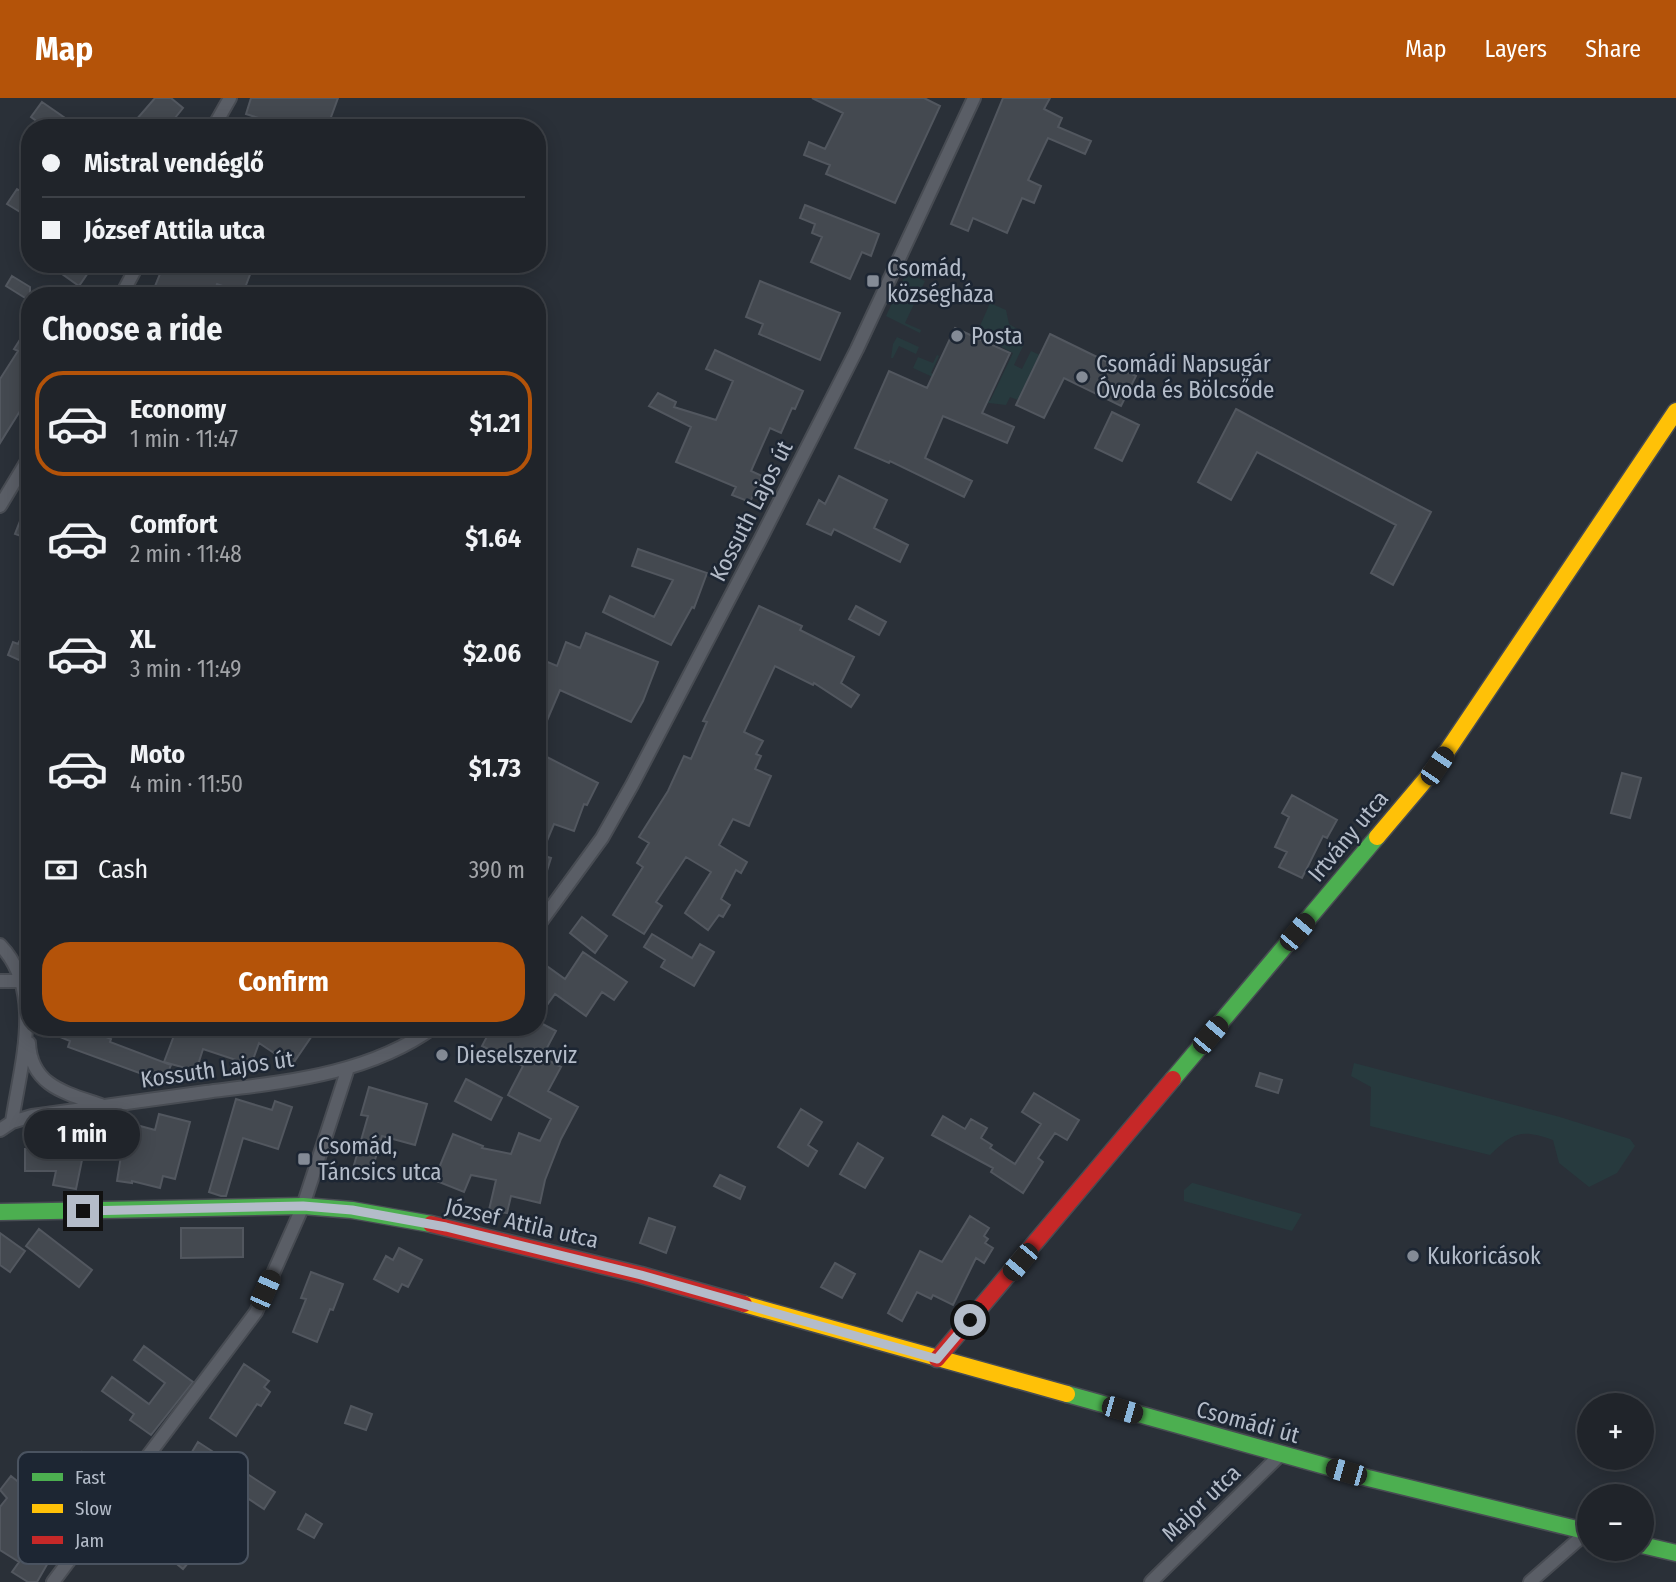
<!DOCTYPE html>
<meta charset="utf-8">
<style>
:root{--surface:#20242a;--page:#282c32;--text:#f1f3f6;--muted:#a2a4a8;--line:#3d4147;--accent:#b45309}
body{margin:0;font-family:"Fira Sans Condensed",sans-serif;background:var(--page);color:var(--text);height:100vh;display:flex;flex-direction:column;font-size:26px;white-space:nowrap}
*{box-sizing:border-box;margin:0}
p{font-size:23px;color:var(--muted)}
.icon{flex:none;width:38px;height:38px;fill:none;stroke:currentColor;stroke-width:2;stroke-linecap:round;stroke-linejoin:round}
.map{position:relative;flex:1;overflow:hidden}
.drawer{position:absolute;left:21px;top:189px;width:525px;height:749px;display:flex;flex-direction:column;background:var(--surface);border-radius:28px;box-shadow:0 4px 18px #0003,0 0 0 2px var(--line)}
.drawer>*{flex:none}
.guide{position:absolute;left:21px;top:21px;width:525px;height:154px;border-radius:28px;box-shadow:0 4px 18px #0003,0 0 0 2px var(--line);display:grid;align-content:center;height:154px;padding:0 21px;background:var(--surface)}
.fabs{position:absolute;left:1577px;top:1295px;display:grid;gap:14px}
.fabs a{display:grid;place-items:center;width:77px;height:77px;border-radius:50%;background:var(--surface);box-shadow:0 4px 18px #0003,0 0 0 2px var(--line);font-size:35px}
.end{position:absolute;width:32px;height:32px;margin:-16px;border:9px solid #b4bcc9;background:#111;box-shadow:0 0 0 4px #111}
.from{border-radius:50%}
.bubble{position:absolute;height:49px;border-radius:24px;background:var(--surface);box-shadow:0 4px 18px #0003,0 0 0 2px var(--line);font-size:23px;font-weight:700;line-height:49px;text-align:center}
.car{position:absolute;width:21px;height:42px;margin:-21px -10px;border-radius:9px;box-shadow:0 0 5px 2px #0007;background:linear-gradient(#222 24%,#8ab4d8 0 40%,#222 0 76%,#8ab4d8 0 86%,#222 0)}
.guide b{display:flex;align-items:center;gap:24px;height:66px;font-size:26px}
.guide b+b{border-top:2px solid var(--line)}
.guide i{width:18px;height:18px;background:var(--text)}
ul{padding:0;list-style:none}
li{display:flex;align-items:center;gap:21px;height:105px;margin:0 14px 10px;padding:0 7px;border:4px solid transparent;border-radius:28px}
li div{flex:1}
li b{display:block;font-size:26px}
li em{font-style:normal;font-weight:700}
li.current{border-color:var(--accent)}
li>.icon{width:63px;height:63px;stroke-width:1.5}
h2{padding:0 21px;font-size:32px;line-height:84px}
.pay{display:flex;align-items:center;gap:18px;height:77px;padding:0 21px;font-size:26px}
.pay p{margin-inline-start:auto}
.cta{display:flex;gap:14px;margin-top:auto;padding:14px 21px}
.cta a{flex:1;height:80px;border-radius:28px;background:var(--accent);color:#fff;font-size:28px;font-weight:700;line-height:80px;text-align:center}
header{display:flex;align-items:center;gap:42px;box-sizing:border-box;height:98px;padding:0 35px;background:var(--accent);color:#fff}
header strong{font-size:33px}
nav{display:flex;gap:38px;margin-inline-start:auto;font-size:24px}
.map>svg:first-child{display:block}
.green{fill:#273a3e}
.building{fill:#444950;stroke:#52575f;stroke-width:2}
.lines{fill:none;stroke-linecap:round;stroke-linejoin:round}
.street-casing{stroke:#484c53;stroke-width:16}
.fast-casing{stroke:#484c53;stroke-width:19}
.slow-casing{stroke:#484c53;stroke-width:19}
.jam-casing{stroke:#484c53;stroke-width:19}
.street{stroke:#5a5e66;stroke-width:12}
.fast{stroke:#4caf50;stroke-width:16}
.slow{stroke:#ffc107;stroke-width:16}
.jam{stroke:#c62828;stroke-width:16}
.route{stroke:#b4bcc9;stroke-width:9}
.poi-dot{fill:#848b96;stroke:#1d2633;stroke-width:2.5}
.labels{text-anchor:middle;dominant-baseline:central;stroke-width:5;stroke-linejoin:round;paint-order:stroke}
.poi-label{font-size:23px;fill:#b4bcc9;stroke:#1d2633;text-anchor:start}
.street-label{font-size:23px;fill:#b4bcc9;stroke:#1d2633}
.key{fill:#1d2633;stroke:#4a5360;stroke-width:2}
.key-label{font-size:19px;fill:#b4bcc9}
</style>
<header>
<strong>Map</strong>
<nav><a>Map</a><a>Layers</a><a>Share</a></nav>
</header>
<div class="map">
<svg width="1676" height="1484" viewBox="0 0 1676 1484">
<rect width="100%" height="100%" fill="#2a3038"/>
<!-- green -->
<path class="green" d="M906,175L925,183L905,225L921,232L920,235L886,218Z
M990,205L1006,212L1009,226L1021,233L1024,246L1014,267L1022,271L1031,253L1040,257L1018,302L1010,299L1006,307L989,305L913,270L918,259L933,265L937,257L939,258L931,275L990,303L1013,255L988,242L976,267L968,263L980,239L976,237Z
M897,239L919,249L916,256L899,248L893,260H891L893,246Z
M1354,965L1560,1019L1630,1041L1635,1048L1617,1075L1589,1089L1559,1065L1553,1042C1521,1031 1514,1034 1490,1057L1370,1028L1371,989L1351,978Z
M1192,1085H1193L1302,1116L1292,1133L1184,1103V1092Z"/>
<!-- building -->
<path class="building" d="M155,0H171L183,10L167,30H129Z
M251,0H338L327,30H304L293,25L291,30L246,16Z
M812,0H924L940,8L895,105L826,76L830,67L804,57L809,44L825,51L843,15Z
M1003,0H1050L1044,11L1062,20L1058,29L1091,43L1085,56L1048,40L1028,82L1041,88L1034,105L1022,100L1007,135L973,120L968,133L951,126Z
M42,4L68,22L62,30H46L31,19Z
M17,91L30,99V120L7,106Z
M805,107L879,136L871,158L862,154L850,181L811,164L822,139L812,135L815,126L800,120Z
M48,166H94L79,188Z
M164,166H254L243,195L217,186L213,198H151Z
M12,178L30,189V203L6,188Z
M760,183L840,215L820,262L759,236L763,226L746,219Z
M30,226V308L25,305L0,345V281L18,253L14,251Z
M955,230L1010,255L982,315L1014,329L1007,345L943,318L925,360L972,383L964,399L890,363L889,365L855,350L889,273L927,290Z
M1050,236L1136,278L1121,308L1064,280L1044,320L1016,307Z
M715,252L803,293L795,311L792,310L781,335L770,330L751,373L762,378L750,404L732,397L736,389L676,364L691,329L649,308L658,295L676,304L674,309L716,322L733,283L706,271Z
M1236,311L1431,414L1393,487L1371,475L1396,427L1257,354L1231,402L1198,384Z
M1112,314L1139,327L1122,363L1095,350Z
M839,378L887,402L874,430L908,447L900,464L834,431L831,437L807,426L819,402L825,406Z
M29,400H30V441L15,436Z
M638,451L707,475L694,510L692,509L671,547L603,514L610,498L654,519L673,482L632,468Z
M759,508L802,528L800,532L854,559L841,585L859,597L851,609L814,585L813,587L775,568L744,634L763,643L756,656L761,658L755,671L771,678L749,728L733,721L719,747L747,764L741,775L736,772L721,801L730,807L723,819L719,817L708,832L685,815L711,774L686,759L656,804L662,808L644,836L613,817L643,769L637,765L649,745L639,739L668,693L684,658L691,661L707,624L703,623Z
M856,508L886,524L879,537L849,521Z
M30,522V567L8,557L13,544L18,546Z
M586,535L658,564L643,603L631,624L560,592L537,646V575L543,562L557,568L566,544L580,550Z
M537,654L598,685L587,707L584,706L574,733L554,726L541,757L551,760L540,795H537Z
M1622,675L1641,680L1630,720L1611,715Z
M1292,697L1337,722L1327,740L1323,738L1302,780L1279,769L1287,754L1275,749L1289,719L1282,715Z
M582,819L607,838L595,855L570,835Z
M652,836L692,860L700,846L714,854L694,888L661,869L665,862L644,849Z
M583,854L627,884L614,902L602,894L586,918L555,896L537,921V861L565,881Z
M537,923L556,933L542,959L561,969L548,993L578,1009L561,1041L545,1082L540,1105L511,1098L507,1115L489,1112L496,1082L471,1077L464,1094L434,1082L453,1036L483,1048L482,1050L511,1056L519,1035L540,1043L551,1021L508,997L523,968L482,948L492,929H537Z
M64,929H82L111,941L110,944L171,967L164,984L68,949L70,943L60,939Z
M190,929H224L243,936L245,929H318L292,967L259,945L251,967L203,951L196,973L164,964L175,935L187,938Z
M1260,975L1282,982L1278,995L1256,988Z
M466,981L502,1000L491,1022L455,1003Z
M369,989L427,1006L415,1047L382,1038L372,1072L354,1067L368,1018L361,1017Z
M1034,995L1079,1022L1067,1042L1055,1035L1038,1060L1043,1064L1023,1095L991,1074L993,1070L932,1037L943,1018L965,1031L971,1021L987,1030L981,1040L992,1047L990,1050L1015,1066L1041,1026L1022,1014Z
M236,1001L272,1012L275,1003L292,1009L278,1051L243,1040L226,1098H221L209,1094Z
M801,1011L822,1024L808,1047L817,1053L808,1068L778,1049Z
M159,1016L190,1024L175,1081L163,1078L160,1090L132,1083V1085L117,1083L121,1058L109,1055L118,1022L155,1032Z
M65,1028L88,1033L76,1091L53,1087L56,1073H25V1051H61Z
M858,1045L883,1060L865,1090L840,1076Z
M720,1077L745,1089L740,1101L714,1088Z
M970,1118L989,1130L984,1138L988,1141L985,1145L993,1150L984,1165L976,1160L953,1207L933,1197L931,1201L917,1194L902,1223L888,1215L920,1153L942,1164Z
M649,1120L675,1129L666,1155L640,1145Z
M181,1130H243V1159L181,1160Z
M39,1131L92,1172L79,1189L26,1148Z
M0,1135L25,1153L10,1174L0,1167Z
M399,1150L422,1162L408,1189L402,1186L398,1194L374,1181L386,1158L393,1162Z
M835,1165L855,1176L842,1200L821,1189Z
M311,1174L343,1186L333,1212L330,1211L317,1244L293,1234L306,1201L301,1200Z
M144,1248L193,1284L151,1337L130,1322L134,1316L102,1293L112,1279L149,1306L165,1285L134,1262Z
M244,1266L269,1283L264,1289L270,1294L261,1308L257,1306L236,1338L210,1320Z
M351,1308L372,1316L366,1332L345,1325Z
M198,1344L275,1394L264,1411L232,1390L229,1393L201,1375L205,1369L189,1359Z
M82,1354L111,1377L98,1394L68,1372Z
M11,1378L75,1430L49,1463L37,1484H28L12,1474L19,1464L0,1452V1409L7,1400L0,1392Z
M152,1415L198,1453L183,1471L137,1433Z
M306,1416L322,1426L314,1440L298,1431Z"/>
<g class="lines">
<defs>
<path id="street" d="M213,30L230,0
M121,198L138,166
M0,408L30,358
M537,829L602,740L632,687L760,442L857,251L974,0
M0,847C45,893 20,968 12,1024
M0,883H21
M29,945C31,988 66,995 101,1007
M0,1032L12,1024L32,1018C90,1010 148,1002 206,994C284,984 368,977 434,929
M53,1484L256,1214L303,1108L348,970
M1151,1484L1281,1356
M1530,1484L1587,1434"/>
<path id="fast" d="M1173,981L1377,739
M0,1114L303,1108L352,1112L431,1126
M1067,1296L1368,1380L1589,1434
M1642,1447L1676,1455"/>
<path id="slow" d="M1377,739L1437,668L1676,313
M744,1206L1067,1296"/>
<path id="jam" d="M431,1126L641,1177L744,1206
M937,1261L1173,981"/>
</defs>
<!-- street casing -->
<use href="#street" class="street-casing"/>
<!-- fast casing -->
<use href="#fast" class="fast-casing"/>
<!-- slow casing -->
<use href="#slow" class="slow-casing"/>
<!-- jam casing -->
<use href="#jam" class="jam-casing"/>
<!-- street -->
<use href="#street" class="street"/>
<!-- fast -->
<use href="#fast" class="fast"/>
<!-- slow -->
<use href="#slow" class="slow"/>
<!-- jam -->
<use href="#jam" class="jam"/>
</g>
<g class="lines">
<!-- route -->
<path class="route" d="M83,1113L303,1108L352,1112L446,1129L641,1177L937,1261L970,1222"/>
</g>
<!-- markers -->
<g class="poi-dot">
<rect x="866" y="176" width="14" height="14" rx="3.5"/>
<circle cx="957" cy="238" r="7"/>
<circle cx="1082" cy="279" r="7"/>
<circle cx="442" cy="957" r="7"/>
<rect x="297" y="1054" width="14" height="14" rx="3.5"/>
<circle cx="1413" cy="1158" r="7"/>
</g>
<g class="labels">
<!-- poi labels -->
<g class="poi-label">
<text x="887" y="170">Csomád,<tspan x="887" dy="26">községháza</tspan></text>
<text x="971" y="238">Posta</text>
<text x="1096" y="266">Csomádi Napsugár<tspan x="1096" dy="26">Óvoda és Bölcsőde</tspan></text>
<text x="456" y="957">Dieselszerviz</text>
<text x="318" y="1048">Csomád,<tspan x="318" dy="26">Táncsics utca</tspan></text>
<text x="1427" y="1158">Kukoricások</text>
</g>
<!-- street labels -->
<g class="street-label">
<text transform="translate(751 413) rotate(-63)">Kossuth Lajos út</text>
<text transform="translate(1348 738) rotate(-50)">Irtvány utca</text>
<text transform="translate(217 971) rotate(-8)">Kossuth Lajos út</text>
<text transform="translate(522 1125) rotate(13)">József Attila utca</text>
<text transform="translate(1248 1324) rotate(15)">Csomádi út</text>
<text transform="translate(1201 1405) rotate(-44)">Major utca</text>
</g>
</g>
<!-- legend -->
<rect x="18" y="1354" width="230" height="112" rx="10" class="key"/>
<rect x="32" y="1375" width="31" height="8" fill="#4caf50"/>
<rect x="32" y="1406" width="31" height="9" fill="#ffc107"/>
<rect x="32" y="1438" width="31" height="8" fill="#c62828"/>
<g class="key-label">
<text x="75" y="1386">Fast</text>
<text x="75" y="1417">Slow</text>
<text x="75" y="1449">Jam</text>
</g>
</svg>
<div class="fabs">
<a>+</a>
<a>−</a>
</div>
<i class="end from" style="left:970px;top:1222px"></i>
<i class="end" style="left:83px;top:1113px"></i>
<div class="bubble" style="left:24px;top:1012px;width:116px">1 min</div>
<i class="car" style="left:1437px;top:668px;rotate:34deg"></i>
<i class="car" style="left:1297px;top:834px;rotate:40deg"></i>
<i class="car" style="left:1210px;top:937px;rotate:40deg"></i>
<i class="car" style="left:1020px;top:1164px;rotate:220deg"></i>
<i class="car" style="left:265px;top:1192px;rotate:24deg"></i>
<i class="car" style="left:1122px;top:1312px;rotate:106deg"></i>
<i class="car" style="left:1346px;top:1374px;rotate:286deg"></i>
<div class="guide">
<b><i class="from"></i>Mistral vendéglő</b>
<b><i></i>József Attila utca</b>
</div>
<section class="drawer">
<h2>Choose a ride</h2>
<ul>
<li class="current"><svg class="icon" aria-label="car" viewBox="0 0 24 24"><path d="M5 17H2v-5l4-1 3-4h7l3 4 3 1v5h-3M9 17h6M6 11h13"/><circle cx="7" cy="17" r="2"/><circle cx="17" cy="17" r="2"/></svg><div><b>Economy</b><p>1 min · 11:47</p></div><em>$1.21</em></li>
<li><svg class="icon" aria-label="car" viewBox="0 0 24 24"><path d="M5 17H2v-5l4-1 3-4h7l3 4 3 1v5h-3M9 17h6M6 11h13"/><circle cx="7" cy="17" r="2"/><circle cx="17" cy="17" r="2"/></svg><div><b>Comfort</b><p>2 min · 11:48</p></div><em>$1.64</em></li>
<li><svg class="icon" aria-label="car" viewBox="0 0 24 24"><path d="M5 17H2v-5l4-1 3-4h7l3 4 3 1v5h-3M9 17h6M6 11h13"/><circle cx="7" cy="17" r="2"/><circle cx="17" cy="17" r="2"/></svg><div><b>XL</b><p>3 min · 11:49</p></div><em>$2.06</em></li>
<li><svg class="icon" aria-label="car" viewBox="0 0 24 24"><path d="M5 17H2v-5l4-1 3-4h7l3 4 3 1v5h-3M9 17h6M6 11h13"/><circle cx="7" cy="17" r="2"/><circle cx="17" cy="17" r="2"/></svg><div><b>Moto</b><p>4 min · 11:50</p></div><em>$1.73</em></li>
</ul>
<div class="pay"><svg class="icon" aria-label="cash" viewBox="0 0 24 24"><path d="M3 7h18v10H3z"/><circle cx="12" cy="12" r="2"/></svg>Cash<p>390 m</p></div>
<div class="cta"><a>Confirm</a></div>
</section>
</div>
